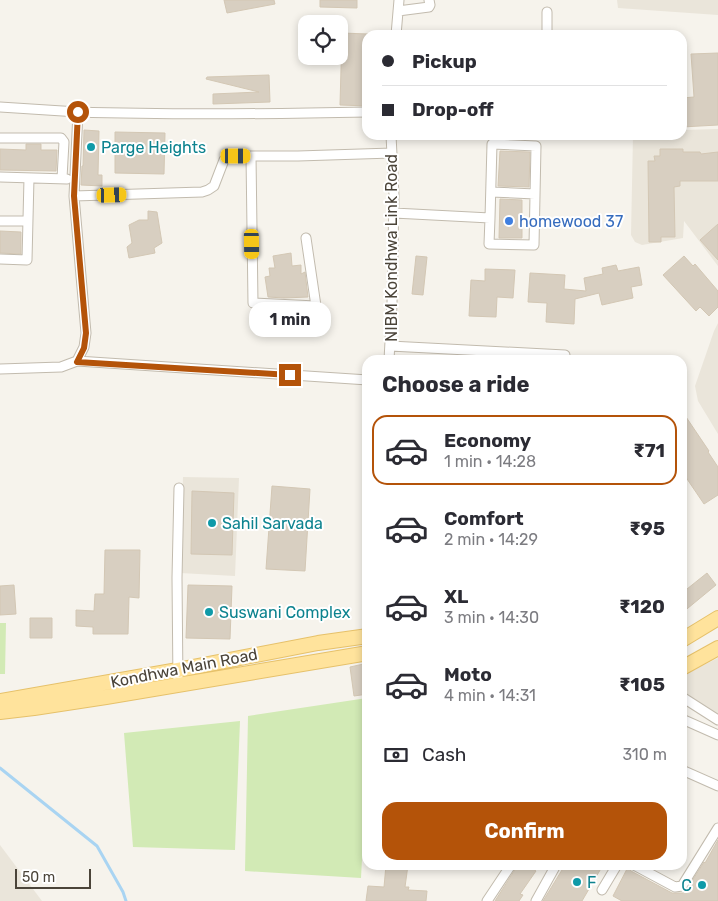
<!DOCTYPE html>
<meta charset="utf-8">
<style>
:root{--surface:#fff;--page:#f7f7f7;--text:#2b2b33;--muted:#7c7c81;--line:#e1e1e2;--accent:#b45309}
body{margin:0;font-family:Rubik,sans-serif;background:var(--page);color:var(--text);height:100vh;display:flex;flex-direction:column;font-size:19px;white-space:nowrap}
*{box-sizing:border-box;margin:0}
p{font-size:16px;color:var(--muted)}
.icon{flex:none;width:28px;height:28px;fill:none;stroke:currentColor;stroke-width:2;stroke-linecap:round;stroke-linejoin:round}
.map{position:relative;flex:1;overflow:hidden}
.side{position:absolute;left:362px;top:355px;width:325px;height:515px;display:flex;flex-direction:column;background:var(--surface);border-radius:15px;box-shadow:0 2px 8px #0003}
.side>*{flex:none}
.banner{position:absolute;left:362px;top:30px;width:325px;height:110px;border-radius:15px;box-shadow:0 2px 8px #0003;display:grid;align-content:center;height:110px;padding:0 20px;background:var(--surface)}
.buttons{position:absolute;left:298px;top:15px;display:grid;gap:10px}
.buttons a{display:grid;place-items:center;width:50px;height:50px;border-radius:10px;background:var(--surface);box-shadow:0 2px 8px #0003;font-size:25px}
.scale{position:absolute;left:15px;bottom:12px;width:76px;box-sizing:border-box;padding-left:5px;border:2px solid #4b4439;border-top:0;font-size:14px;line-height:18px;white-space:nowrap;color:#4b4439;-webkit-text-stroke:4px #fff;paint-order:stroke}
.end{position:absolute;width:22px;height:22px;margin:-11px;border:6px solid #b45309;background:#fff;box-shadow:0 0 0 2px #fff}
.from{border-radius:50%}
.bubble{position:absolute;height:35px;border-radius:15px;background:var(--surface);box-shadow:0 2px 8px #0003;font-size:16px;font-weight:700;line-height:35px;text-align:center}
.car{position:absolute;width:15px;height:30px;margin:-15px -8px;border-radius:6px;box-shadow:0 0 4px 1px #0007;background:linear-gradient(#f5c518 24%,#345 0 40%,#f5c518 0 76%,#345 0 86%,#f5c518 0)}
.banner b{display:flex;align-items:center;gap:18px;height:48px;font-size:19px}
.banner b+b{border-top:1px solid var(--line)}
.banner i{width:12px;height:12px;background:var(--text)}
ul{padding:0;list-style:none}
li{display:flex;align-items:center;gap:15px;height:70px;margin:0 10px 8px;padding:0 10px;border:2px solid transparent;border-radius:15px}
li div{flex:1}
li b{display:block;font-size:19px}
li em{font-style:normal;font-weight:700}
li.on{border-color:var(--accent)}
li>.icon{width:45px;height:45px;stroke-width:1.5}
h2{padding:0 20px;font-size:22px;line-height:60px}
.pay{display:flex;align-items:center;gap:12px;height:55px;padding:0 20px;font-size:19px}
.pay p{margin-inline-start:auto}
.action{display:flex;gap:10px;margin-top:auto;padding:10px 20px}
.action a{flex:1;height:58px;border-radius:15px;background:var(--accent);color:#fff;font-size:20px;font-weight:700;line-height:58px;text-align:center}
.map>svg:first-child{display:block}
.residential{fill:#eae5da}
.green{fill:#d2eab5}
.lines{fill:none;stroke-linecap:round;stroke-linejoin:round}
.stream{stroke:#a9d4f2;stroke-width:3}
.building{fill:#d8cfc1;stroke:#d3c7b4}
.minor-casing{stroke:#c2bbae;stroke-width:11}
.primary-casing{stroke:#e6c16a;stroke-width:16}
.minor{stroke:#fff;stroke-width:9}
.primary{stroke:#ffe39c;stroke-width:14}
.route{stroke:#b45309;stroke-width:6}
.culture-dot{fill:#0f9aa8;stroke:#fff;stroke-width:2}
.shop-dot{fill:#3f7fe0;stroke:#fff;stroke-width:2}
.labels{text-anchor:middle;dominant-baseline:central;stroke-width:4;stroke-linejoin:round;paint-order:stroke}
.culture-label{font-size:16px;fill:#0d838f;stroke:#fff;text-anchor:start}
.shop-label{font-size:16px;fill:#366cbe;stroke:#fff;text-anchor:start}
.street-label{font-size:16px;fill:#4b4439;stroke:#fff}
</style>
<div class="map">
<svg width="718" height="901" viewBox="0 0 718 901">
<rect width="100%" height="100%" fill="#f6f3ec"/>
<!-- residential -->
<path class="residential" d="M617,0H718V15L618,8Z
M718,129V266L684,221L683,238L642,245L635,242L631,235L633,135H682L683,130Z
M718,323V434L698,401L695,386L714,331Z
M183,477L239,478L235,576L180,573Z
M718,658V725L683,704L682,676Z
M0,845L42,901H0Z"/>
<!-- green -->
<path class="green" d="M0,623H6L5,674H0Z
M367,698V764L361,878L245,871L248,716Z
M240,721L235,850L133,847L124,733Z"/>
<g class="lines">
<!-- stream -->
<path class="stream" d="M0,768L97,846L123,892L126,901"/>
</g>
<!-- building -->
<path class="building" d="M224,0H274L275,4L227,13Z
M320,0H357V8L320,7Z
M342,33L368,34V106L340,105Z
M718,53V125L682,127V98L694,97L691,54Z
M269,75L270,102L213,104V94L259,92L206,79L207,77Z
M84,130L99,131L98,175H102V186L81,185L82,166H83Z
M115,132L165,133L164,174L115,173Z
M26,144H41V150H57L56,171L0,170V149L26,150Z
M660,149H683V152H700L701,154L718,152V181H680V186L674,187L675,237H661V242H649L648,161H655L654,156H660Z
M500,151L530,152L529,187L498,186Z
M500,199L522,200V238H499Z
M148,211L157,212L162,243L154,248L155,253L129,258L127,247L132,243L129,225L139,220H148Z
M718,224V260L700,240Z
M0,231L21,232V254L0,253Z
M291,253L292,266L301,265V274L305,272L308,297L284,298L268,297L265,277L270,276L269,268H275L273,256Z
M416,256L427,257L423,295L412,294Z
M684,256L693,266L695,264L718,291V307L709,316L700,307L696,311L663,275Z
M616,265L618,271L639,267L642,285L631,287L633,298L602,305L599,293L575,299L574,324L546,322L547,303L528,302L530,273L565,275L564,289L586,291L584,278L603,274L602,268Z
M485,269L515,270L513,298L497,297L496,317L469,316L471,280L485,281Z
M682,411L709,451L708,452L718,467V495L704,504L683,473L686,471L682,466Z
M272,486L310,489L305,571L266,569Z
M192,491L234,493L232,555L191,554Z
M105,550H140L139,598L129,597L128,634H93V627L76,626V610L94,611L95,594H104Z
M707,573L716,585L682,613V593Z
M14,585L16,614L0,615V586Z
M188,585L232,586L230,639L186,638Z
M30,618H52V638H30Z
M368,663V694L354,696L350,667Z
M718,840V901H622L613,896L628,867L631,871L672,893H683L687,889L704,862L705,863Z
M386,865H408L405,887H409L408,890L427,891L426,901H366L368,886L384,887Z
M517,865H527L536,871L520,894L523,895L519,901H495L516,868Z
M565,865H603L582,901H543Z"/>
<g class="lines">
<defs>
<path id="minor" d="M398,11L429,7L430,5L429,0
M547,12V35
M396,35L399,0
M0,107L78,112L74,196L86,333L84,347L77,361
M78,112C174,115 271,114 368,112
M0,138H61L64,142L62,178
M251,156L253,303L316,306L306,238
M0,177L67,179
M491,192L535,194
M74,196L202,192L208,190L214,186L224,160L229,157L236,156H298L392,153
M394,213L490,218L492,144L536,146L534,245L489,244L490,218
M0,221H28
M0,259L27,260L29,178
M390,346L565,355
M389,360L392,304L394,195L391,135
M0,369L61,367L77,361L368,380
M178,685L177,578L179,488
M682,697L718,720
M682,719L718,735
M682,770L718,786
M634,865L675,887L682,886L718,828
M602,890L617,865
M487,901L511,865
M536,901L556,865"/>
<path id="primary" d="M682,640L718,618
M682,668L718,648
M0,701L178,670L318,643L368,636
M0,712L34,708L106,697L368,653"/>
</defs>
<!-- minor casing -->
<use href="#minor" class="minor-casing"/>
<!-- primary casing -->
<use href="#primary" class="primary-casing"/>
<!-- minor -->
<use href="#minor" class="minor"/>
<!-- primary -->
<use href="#primary" class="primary"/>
</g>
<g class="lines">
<!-- route -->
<path class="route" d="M78,112L74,196L86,333L84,348L77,362L290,375"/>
</g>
<!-- markers -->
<g class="culture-dot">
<circle cx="91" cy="147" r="5"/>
<circle cx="212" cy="523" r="5"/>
<circle cx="209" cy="612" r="5"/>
<circle cx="577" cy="882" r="5"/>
<circle cx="702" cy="885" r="5"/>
</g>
<circle class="shop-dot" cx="509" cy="221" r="5"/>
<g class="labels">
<!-- culture labels -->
<g class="culture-label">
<text x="101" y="147">Parge Heights</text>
<text x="222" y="523">Sahil Sarvada</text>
<text x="219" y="612">Suswani Complex</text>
<text x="587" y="882">F</text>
<text x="692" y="885" text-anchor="end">C</text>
</g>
<!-- shop labels -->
<g class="shop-label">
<text x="519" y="221">homewood 37</text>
</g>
<!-- street labels -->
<g class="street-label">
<text transform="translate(391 248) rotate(-90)">NIBM Kondhwa Link Road</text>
<text transform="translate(184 668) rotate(-11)">Kondhwa Main Road</text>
</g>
</g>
</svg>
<div class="buttons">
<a><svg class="icon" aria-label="locate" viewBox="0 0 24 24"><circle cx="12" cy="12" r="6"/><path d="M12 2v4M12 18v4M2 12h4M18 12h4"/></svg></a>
</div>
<div class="scale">50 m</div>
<i class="end from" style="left:78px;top:112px"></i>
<i class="end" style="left:290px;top:375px"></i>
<div class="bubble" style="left:249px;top:302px;width:82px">1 min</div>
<i class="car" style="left:236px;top:156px;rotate:90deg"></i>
<i class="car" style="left:112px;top:195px;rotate:88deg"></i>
<i class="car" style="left:252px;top:244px;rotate:179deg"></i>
<div class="banner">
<b><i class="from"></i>Pickup</b>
<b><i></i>Drop-off</b>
</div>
<section class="side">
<h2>Choose a ride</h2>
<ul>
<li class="on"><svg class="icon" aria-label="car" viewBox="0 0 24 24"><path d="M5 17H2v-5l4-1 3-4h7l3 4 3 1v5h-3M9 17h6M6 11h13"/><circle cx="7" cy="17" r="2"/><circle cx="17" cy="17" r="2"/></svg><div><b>Economy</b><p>1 min · 14:28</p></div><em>₹71</em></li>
<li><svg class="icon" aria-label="car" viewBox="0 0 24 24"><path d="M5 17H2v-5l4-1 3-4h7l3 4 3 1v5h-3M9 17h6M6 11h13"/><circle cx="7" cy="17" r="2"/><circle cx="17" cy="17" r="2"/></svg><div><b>Comfort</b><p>2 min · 14:29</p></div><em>₹95</em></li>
<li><svg class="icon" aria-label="car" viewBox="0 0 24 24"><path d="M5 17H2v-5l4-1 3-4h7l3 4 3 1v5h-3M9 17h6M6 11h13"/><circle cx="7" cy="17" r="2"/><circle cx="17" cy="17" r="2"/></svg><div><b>XL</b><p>3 min · 14:30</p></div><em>₹120</em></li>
<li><svg class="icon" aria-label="car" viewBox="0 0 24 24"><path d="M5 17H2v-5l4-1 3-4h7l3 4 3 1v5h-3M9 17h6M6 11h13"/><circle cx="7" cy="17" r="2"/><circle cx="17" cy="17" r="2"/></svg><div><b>Moto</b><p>4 min · 14:31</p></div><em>₹105</em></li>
</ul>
<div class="pay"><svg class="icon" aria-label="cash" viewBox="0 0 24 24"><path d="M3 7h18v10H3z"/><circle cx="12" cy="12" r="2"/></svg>Cash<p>310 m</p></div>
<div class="action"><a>Confirm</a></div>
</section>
</div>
